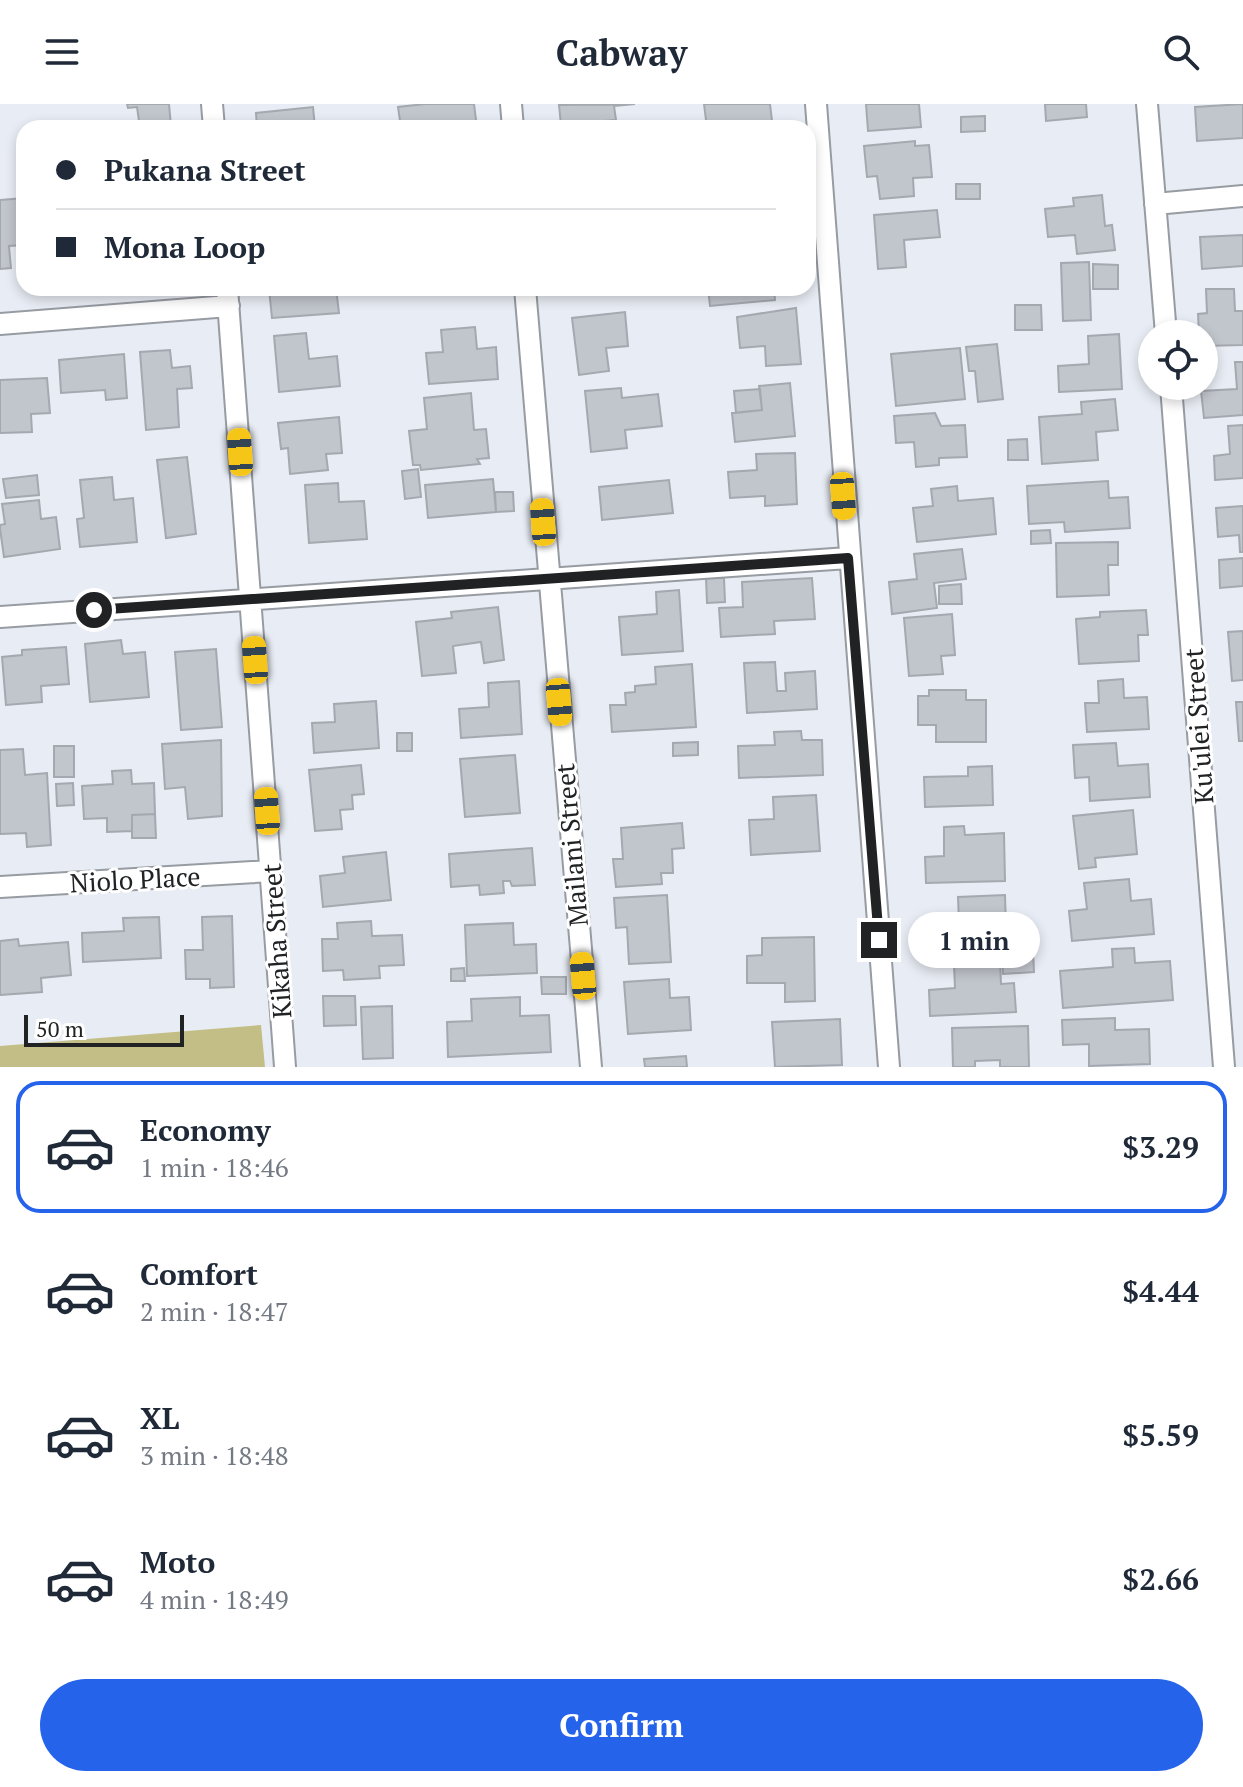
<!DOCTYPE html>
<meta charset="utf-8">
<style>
:root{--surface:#fff;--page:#f2f2f3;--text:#1f2937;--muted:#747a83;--line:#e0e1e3;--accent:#2563eb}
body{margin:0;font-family:"PT Serif",serif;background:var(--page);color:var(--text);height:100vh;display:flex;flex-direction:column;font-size:30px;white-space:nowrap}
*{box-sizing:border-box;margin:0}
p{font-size:26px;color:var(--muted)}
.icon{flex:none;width:44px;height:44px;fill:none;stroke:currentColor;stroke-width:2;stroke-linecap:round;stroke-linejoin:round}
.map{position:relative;height:963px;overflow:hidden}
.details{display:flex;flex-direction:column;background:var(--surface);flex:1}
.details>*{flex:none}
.top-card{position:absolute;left:16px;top:16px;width:800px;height:176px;border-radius:24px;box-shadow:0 4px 12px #0003;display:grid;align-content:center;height:176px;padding:0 40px;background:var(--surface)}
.fabs{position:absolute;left:1138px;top:216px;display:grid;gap:16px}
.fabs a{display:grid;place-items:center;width:80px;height:80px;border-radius:50%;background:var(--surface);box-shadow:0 4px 12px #0003;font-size:40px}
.scale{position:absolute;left:24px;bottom:20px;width:160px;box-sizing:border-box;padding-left:8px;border:4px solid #202224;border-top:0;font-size:22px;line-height:28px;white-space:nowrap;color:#202224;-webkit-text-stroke:6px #fff;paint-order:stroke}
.end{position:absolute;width:36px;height:36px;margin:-18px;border:10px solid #202224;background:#fff;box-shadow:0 0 0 4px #fff}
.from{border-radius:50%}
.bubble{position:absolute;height:56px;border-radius:28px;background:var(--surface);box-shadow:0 4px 12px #0003;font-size:26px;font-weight:800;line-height:56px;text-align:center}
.car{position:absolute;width:24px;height:48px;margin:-24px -12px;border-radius:10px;box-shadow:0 0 6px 2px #0007;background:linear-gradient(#f5c518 24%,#345 0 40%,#f5c518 0 76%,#345 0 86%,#f5c518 0)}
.top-card b{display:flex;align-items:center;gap:28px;height:76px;font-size:30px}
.top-card b+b{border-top:2px solid var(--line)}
.top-card i{width:20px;height:20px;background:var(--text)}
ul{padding:14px 0 0;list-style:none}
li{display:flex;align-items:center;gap:24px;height:132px;margin:0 16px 12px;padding:0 24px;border:4px solid transparent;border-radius:24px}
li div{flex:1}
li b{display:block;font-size:30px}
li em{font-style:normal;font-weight:800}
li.on{border-color:var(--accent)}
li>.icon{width:72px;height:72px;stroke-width:1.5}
.primary-button{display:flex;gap:16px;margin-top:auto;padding:16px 40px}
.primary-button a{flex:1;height:92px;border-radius:48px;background:var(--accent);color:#fff;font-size:32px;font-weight:800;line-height:92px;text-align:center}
header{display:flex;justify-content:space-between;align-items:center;height:104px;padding:0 40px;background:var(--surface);font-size:36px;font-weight:800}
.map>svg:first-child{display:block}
.green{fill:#c3be85}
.building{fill:#c1c5cc;stroke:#a4a8af;stroke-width:2}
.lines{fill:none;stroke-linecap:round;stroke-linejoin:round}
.street-casing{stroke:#979ba2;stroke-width:24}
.street{stroke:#fff;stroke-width:20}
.route{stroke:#202224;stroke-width:10}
.labels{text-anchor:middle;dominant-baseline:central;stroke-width:6;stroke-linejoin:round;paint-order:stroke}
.street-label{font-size:26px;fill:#202224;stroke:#fff}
</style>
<header><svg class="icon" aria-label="menu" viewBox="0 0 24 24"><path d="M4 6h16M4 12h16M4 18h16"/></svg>Cabway<svg class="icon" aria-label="search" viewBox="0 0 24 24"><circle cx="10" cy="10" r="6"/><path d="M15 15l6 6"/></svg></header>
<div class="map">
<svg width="1243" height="963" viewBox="0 0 1243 963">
<rect width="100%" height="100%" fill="#e8ecf4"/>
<!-- green -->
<path class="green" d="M261,921L265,963H0V942Z"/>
<!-- building -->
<path class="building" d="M127,0H169L171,22L140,24L137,3L128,4Z
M425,0H474L477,24H401L398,3Z
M635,0L614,2L616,16L561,21L559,1Z
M704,0H770L772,17L743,19L744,24H707Z
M866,0H919L921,23L868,27Z
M1045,0H1086L1087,13L1046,17Z
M1243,0V34L1197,37L1195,3Z
M313,3L315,24H257L256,9Z
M985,12V27L961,28V13Z
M915,37V42L929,41L932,73L913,74L914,92L880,95L877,72L867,73L864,42Z
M956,80H980V95H956Z
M1102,91L1105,122L1112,121L1115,146L1077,150L1075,131L1048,133L1045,105L1074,102L1073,94Z
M24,94V141L9,142L11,164L0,165V96Z
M937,106L940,133L904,136L906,163L878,165L874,111Z
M1243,131V162L1202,165L1200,133Z
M1089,158L1091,216L1063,217L1061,159Z
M1093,160L1118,161V185H1093Z
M336,184L339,209L272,214L269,185Z
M708,184H774L775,196L710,202Z
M1206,185H1234L1235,207H1243V241L1204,242V230H1199L1198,210L1207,209Z
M1015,201H1041L1042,226H1015Z
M796,204L801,260L766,262L765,242L740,244L737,213Z
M625,208L628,242L606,244L609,267L579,271L572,214Z
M475,223L477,245L496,243L498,275L429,280L426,249L443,248L441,226Z
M306,229L309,255L337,252L340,282L279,288L274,232Z
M1119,230L1122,285L1059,288L1058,262L1089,260L1088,232Z
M997,240L1003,295L978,298L975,267H969L966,243Z
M960,244L965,295L896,302L891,250Z
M170,246L172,264L190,262L192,284L177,285L179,323L146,326L140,248Z
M124,250L127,294L106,296L105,286L61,289L59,256Z
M1235,258H1243V311L1204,314L1201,287L1237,285Z
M47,274L50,309L31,310L32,328L0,329V276Z
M790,279L795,332L735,338L732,309L762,306L759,282Z
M621,284L622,294L658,290L662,322L625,326L627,344L591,348L585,287Z
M760,285L762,306L736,309L734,287Z
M471,289L474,326L486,325L489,354L477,355L480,360L421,366L420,361H413L409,327L427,325L424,294Z
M1115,295L1118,326L1096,328L1098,356L1042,360L1039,313L1082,310L1081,298Z
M935,309L941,322L965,321L967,353L939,354V361L916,363L914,338L896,339L894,312Z
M339,313L342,349L326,350L328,366L290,370L288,344L281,345L278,319Z
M1243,321V374L1215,376L1214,352L1230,350L1228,322Z
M1027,335L1028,356H1008V336Z
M795,349L797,400L765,402V392L730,394L728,368L757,366L756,350Z
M187,353L196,430L166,434L157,356Z
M418,365L421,393L405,395L402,367Z
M37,371L39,391L6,394L3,375Z
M112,373L114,396L133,394L137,438L80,443L77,415L84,414L80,376Z
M493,375L496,408L428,414L425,381Z
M669,376L673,409L602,416L599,383Z
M1108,377L1109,394L1128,393L1130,424L1065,428L1064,418L1029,420L1027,382Z
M338,379L339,398L364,397L367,435L309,439L305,381Z
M957,382L958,397L993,394L996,430L917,438L913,404L933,402L931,385Z
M495,388H513L514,407L496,408Z
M39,396L41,415L56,413L60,445L4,453L0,425V421L5,420L2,400Z
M1243,402V448H1240L1239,431L1218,433L1216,404Z
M1050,426L1051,439L1031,440V427Z
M1118,438V461H1108L1109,491L1057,493L1056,439Z
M962,445L966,475L934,479L937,504L892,510L889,478L917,475L914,450Z
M1243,454V482L1220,484L1219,456Z
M706,474H724L725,498L707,499Z
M812,474L815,515L774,517L775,530L721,533L719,504L743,503L742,478Z
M961,480L962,500H939V482Z
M679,486L683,547L622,551L619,513L657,510L656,488Z
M498,503L504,556L484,559L481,538L453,542L456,569L422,572L416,518L452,514L451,508Z
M1146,506L1148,531H1138L1139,557L1079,560L1076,515L1100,513V508Z
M952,510L955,551L941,552L943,570L909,572L904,514Z
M1243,527V576L1232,577L1228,528Z
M121,536L123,550L145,548L149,593L90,598L85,540Z
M66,543L69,580L41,582L42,598L6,601L2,553L22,551V546Z
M216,545L222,623L181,626L175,548Z
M775,558L777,587H786L785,569L815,567L817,605L747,609L744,559Z
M692,560L696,623L612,628L610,601H626L625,589L635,588V582L656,580L655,563Z
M1123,575L1124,594L1147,593L1149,625L1087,628L1085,599H1099L1098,577Z
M519,577L522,630L461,634L459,605L489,603L488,579Z
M929,586H966V596H986V638H936V621H918V592H929Z
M376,597L379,644L314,649L312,619L335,618L334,600Z
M1236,598H1243V637H1239Z
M801,627L802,636H822L823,671L739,674L738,642L775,641L774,628Z
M397,629H412V647H397Z
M221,636L222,712L188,715L185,683L165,685L162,640Z
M698,638V651L673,652V639Z
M1116,639L1118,662L1148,660L1150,693L1090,697L1089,673L1075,674L1073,641Z
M54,642H74V673H54Z
M23,645L25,671L47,669L51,741L27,743L26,729L0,730V646Z
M515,651L520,709L465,713L460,655Z
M361,661L364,690L352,691L353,705L340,706L342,725L315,727L309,666Z
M992,662L993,701L925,703L924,673L968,672V663Z
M131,666L132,680L154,679L155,710L132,711V727L107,728V714L84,715L82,682L113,680L112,667Z
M73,679L74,701L57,702L56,680Z
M816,691L820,747L751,751L749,716L774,715L773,693Z
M1133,706L1137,750L1095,754L1096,763L1079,765L1073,712Z
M155,710L156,734H132V711Z
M682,719L684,744L672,745L673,769H661L662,780L616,783L613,755H623L621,724Z
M964,722L965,731L1004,729L1005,777L926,779L925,753L944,752V723Z
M532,744L535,781L512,782L510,777H503L504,789L480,791L479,781L451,783L449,750Z
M386,748L391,796L323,803L320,772L345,769L343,753Z
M1129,775L1131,797L1151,795L1154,830L1072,837L1069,807L1087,805L1084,779Z
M667,791L671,858L629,860L627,823L616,824L614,794Z
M1005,791L1006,824L990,825V844L931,846L930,821L959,820L958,793Z
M232,812L234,883L210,884V875H186L185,846H203L202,813Z
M159,813L161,854L83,858L82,829L124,827L123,814Z
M371,817L372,832L402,831L404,861L379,862L380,874L344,876L343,866L323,867L322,835H338L337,819Z
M513,819L514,841L536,840L537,869L467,872L465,821Z
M814,833L815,897L785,898V879H747V852L762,851V834Z
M18,835L19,842L68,838L71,871L41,874L42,888L0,891V837Z
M1134,844L1135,859L1170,857L1173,896L1063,904L1060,867L1113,863L1112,845Z
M1033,847L1034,868L1003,870L1002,849Z
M1000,857L1001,880L1014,879L1016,908L930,912L929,886L955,884L954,860Z
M464,864L465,877H451V865Z
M541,873H566V890H542Z
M669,875L670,894L689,893L691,926L628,930L624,878Z
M323,892H355L356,921L324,922Z
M520,893V912L549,911L551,948L448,953L447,918L472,917L471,895Z
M392,902L393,954L363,955L361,903Z
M1115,914V926L1149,925L1150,960L1089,962V940L1063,941L1062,916Z
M840,915L842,961L775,963L772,918Z
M1028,922L1029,963H1000V956L975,957V963H953L952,924Z
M686,952L687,963H645L644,955Z"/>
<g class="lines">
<defs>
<path id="street" d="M212,0L214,24
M511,0L513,24
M816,0L889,963
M1147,0L1166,230
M1155,100L1243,92
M227,184L285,963
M525,184L591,963
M0,220L229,202
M1171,282L1224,963
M0,513L848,454
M0,783L271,767"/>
</defs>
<!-- street casing -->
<use href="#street" class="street-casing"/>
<!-- street -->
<use href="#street" class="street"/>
</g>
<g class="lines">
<!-- route -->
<path class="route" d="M94,506L848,454L879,836"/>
</g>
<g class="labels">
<!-- street labels -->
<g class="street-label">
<text transform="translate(1198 622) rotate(-94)">Ku'ulei Street</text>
<text transform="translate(571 741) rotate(-95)">Mailani Street</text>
<text transform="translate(135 775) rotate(-3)">Niolo Place</text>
<text transform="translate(276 837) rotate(-94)">Kikaha Street</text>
</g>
</g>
</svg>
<div class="fabs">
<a><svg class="icon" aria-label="locate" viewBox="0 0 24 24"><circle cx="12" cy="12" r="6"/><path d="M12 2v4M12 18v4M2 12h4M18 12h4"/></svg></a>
</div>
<div class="scale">50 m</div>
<i class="end from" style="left:94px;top:506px"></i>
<i class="end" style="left:879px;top:836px"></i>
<div class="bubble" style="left:908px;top:808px;width:132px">1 min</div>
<i class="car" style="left:240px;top:348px;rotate:356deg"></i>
<i class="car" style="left:843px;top:392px;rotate:176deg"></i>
<i class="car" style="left:543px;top:418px;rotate:356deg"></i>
<i class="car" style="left:255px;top:556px;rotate:356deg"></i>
<i class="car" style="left:559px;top:598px;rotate:175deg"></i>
<i class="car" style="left:267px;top:707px;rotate:356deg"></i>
<i class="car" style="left:583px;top:872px;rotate:355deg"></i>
<div class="top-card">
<b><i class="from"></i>Pukana Street</b>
<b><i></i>Mona Loop</b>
</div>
</div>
<section class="details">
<ul>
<li class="on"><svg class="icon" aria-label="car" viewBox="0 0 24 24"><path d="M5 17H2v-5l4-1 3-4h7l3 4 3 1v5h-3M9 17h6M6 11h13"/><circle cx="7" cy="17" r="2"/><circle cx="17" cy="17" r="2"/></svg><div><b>Economy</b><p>1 min · 18:46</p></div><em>$3.29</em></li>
<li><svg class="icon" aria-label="car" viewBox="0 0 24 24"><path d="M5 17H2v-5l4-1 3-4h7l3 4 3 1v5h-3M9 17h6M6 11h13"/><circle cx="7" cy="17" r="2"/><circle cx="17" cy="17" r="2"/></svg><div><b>Comfort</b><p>2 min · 18:47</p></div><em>$4.44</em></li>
<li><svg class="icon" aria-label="car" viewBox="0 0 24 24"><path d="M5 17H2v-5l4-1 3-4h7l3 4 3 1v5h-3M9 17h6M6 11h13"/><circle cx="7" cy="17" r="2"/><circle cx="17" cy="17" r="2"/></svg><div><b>XL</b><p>3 min · 18:48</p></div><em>$5.59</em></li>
<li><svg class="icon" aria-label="car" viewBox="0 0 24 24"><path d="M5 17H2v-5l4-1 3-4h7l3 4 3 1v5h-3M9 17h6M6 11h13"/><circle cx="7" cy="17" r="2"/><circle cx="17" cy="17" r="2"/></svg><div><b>Moto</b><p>4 min · 18:49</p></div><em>$2.66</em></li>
</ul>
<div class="primary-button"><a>Confirm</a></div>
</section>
